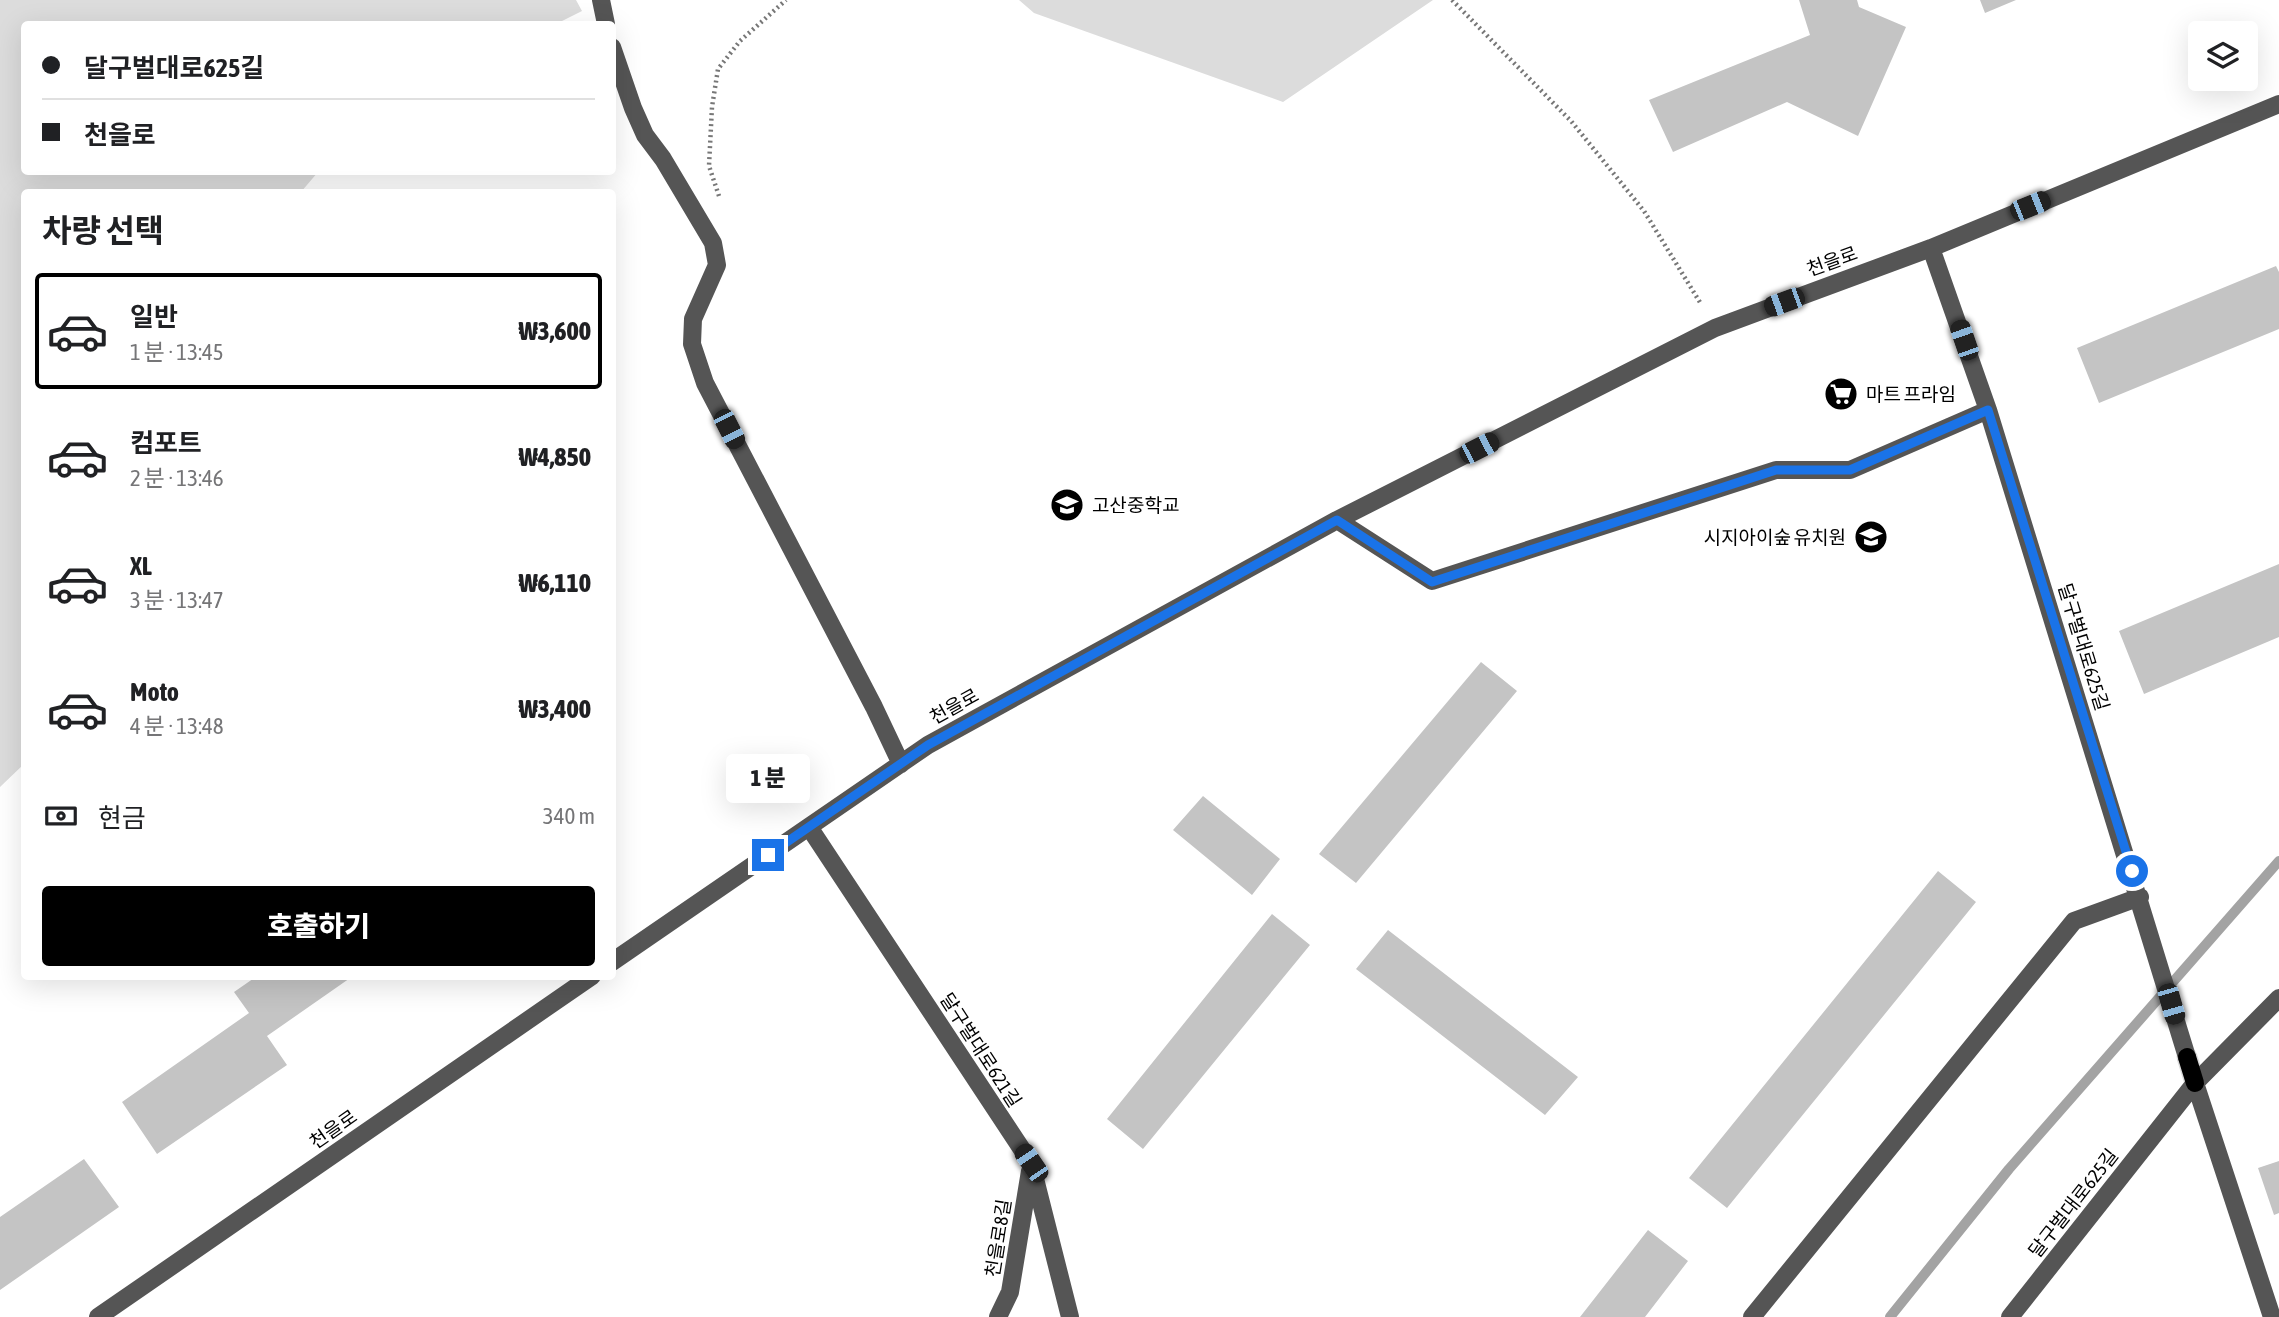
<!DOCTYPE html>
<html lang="ko">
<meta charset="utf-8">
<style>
:root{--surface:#fff;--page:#f6f6f6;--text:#202124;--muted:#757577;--line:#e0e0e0;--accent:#000}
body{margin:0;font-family:"Asap Condensed","Noto Sans KR",sans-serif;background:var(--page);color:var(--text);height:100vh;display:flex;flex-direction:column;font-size:26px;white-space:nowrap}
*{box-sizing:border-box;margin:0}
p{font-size:23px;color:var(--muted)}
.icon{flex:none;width:38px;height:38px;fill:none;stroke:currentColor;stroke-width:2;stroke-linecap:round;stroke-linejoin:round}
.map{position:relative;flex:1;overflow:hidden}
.details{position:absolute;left:21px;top:189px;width:595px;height:791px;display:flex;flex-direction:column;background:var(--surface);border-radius:7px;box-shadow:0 7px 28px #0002}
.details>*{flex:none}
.guide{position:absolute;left:21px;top:21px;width:595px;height:154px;border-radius:7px;box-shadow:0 7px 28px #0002;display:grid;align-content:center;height:154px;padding:0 21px;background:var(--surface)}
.controls{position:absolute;left:2188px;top:21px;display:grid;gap:14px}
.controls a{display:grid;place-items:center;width:70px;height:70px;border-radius:7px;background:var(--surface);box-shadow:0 7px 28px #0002;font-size:35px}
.end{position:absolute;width:32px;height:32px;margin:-16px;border:9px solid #1a73e8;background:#fff;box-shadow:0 0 0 4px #fff}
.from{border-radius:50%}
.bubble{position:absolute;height:49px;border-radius:7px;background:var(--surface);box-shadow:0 7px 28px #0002;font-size:23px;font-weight:800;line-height:49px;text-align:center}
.car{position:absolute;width:21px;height:42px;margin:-21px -10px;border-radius:9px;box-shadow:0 0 5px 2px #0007;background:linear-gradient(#222 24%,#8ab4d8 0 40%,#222 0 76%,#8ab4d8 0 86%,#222 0)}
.guide b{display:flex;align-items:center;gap:24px;height:66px;font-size:26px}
.guide b+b{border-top:2px solid var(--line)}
.guide i{width:18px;height:18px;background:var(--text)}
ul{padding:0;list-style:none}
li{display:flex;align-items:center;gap:21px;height:116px;margin:0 14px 10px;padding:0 7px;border:4px solid transparent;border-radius:7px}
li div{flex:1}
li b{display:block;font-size:26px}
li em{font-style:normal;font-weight:800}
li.on{border-color:var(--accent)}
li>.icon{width:63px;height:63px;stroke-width:1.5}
h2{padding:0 21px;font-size:32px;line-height:84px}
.pay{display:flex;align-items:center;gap:18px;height:77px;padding:0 21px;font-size:26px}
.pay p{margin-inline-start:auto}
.primary-button{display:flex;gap:14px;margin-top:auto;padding:14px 21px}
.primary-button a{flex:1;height:80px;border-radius:7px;background:var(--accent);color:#fff;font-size:28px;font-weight:800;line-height:80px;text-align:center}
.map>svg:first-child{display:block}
.green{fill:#dcdcdc}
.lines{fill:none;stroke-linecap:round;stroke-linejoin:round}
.stream{stroke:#a3a3a3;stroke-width:10}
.building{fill:#c4c4c4}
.major-casing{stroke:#dbdbdb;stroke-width:21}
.path{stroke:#777;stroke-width:4.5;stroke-dasharray:2 3.5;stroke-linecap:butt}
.minor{stroke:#555;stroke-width:18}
.major{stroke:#000;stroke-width:18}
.route{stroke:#1a73e8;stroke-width:9}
.labels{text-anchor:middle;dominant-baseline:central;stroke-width:5;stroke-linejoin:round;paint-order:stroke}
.street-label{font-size:19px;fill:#000;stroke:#fff}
.poi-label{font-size:19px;fill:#000;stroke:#fff;text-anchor:start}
</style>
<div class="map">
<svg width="2279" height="1317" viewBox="0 0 2279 1317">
<rect width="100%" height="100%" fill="#fff"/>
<!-- green -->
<path class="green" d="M0,0H576L582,11L556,24H24V172H318L301,192H24V764L0,787Z
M1019,0H1433L1283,102L1034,13Z"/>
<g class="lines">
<!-- stream -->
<path class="stream" d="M1890,1317L2009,1169L2279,861"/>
</g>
<!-- building -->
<path class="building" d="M1799,0H1857L1859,7L1906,27L1858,136L1787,102L1673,152L1649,100L1810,35Z
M1980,0H2016L1985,13Z
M2276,266L2279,272V329L2099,403L2077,348Z
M2279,564V637L2144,694L2119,631Z
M1481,662L1517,691L1356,883L1319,854Z
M1203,796L1280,859L1252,895L1173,830Z
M1938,871L1976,902L1727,1208L1689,1178Z
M1272,914L1310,945L1143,1149L1107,1119Z
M1388,930L1578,1077L1545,1115L1356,969Z
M257,976H353L267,1036L287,1065L157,1154L122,1102L249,1013L234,992Z
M84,1159L119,1207L0,1290V1217Z
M2279,1161V1213L2274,1215L2258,1168Z
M1648,1230L1688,1261L1645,1317H1580Z"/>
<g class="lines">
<defs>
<path id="major" d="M2187,1057L2195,1083"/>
</defs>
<!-- major casing -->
<use href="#major" class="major-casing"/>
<!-- path -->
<path class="path" d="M1452,0L1571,121L1644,211L1701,304
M719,196L709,166L712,107L718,69L740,41L786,0"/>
<!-- minor -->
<path class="minor" d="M601,0L606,24
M612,47L633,108L645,135L663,159L713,243L717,265L693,319L692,344L705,383L874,707L901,764
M1931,248L1988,410L2187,1057
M1337,520L1432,581L1776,470H1850L1988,410
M809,827L1031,1163L1070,1317
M612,962L928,745L1337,520L1715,328L1931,248L2279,104
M2195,1083L2272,1317
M98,1317L592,976
M998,1317L1010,1292L1030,1171
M1752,1317L2074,921L2140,897
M2010,1317L2195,1083L2279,998"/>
<!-- major -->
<use href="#major" class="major"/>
</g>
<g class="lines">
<!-- route -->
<path class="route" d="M768,855L928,745L1337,520L1432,582L1776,470H1850L1988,410L2132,871"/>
</g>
<!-- icons -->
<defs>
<symbol id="supermarket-disc" viewBox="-11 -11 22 22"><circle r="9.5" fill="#000" stroke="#fff"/><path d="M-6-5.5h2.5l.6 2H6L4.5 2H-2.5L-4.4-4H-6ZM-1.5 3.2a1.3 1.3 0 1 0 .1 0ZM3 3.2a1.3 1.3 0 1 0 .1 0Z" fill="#fff"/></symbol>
<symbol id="school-disc" viewBox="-11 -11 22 22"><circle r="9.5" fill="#000" stroke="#fff"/><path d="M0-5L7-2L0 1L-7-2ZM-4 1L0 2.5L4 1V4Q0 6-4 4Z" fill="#fff"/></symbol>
</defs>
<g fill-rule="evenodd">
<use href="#supermarket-disc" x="1822" y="375" width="38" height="38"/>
<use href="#school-disc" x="1048" y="486" width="38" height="38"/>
<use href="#school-disc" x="1852" y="518" width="38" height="38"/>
</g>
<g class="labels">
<!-- street labels -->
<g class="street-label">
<text transform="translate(1832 261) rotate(-20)">천을로</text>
<text transform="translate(2084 647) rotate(73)">달구벌대로625길</text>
<text transform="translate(954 706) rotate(-29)">천을로</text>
<text transform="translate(981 1050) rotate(57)">달구벌대로621길</text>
<text transform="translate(333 1129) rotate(-35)">천을로</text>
<text transform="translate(2073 1203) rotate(-52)">달구벌대로625길</text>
<text transform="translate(998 1238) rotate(-81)">천을로8길</text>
</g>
<!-- poi labels -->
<g class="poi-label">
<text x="1866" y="394">마트 프라임</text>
<text x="1092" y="505">고산중학교</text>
<text x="1846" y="537" text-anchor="end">시지아이숲 유치원</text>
</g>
</g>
</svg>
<div class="controls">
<a><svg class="icon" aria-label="layers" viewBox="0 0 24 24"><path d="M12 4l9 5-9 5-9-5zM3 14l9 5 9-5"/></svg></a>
</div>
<i class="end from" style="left:2132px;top:871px"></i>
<i class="end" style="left:768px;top:855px"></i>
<div class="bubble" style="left:726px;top:754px;width:84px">1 분</div>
<i class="car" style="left:2030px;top:206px;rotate:68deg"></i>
<i class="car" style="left:1784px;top:302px;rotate:250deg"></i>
<i class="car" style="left:1964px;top:340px;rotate:341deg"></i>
<i class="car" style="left:729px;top:429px;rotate:153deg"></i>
<i class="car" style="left:1479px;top:448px;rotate:63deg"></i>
<i class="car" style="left:2171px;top:1004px;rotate:164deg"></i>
<i class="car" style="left:1031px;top:1163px;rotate:326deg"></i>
<div class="guide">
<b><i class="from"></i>달구벌대로625길</b>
<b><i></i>천을로</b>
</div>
<section class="details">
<h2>차량 선택</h2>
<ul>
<li class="on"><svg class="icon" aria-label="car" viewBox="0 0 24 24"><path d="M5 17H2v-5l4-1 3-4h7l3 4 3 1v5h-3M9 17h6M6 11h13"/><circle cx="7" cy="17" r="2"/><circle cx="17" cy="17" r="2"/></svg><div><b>일반</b><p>1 분 · 13:45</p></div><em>₩3,600</em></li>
<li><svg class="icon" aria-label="car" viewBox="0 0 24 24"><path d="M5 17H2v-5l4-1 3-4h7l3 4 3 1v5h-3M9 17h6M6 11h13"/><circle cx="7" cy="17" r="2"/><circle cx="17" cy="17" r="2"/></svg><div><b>컴포트</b><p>2 분 · 13:46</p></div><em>₩4,850</em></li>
<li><svg class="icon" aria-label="car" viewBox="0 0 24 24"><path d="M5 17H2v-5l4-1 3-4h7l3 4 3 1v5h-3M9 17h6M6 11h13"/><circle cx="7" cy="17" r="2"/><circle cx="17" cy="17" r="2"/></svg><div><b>XL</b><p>3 분 · 13:47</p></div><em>₩6,110</em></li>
<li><svg class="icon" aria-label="car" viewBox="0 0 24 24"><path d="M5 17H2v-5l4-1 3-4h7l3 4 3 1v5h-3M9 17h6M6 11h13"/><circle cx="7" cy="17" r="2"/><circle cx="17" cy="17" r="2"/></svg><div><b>Moto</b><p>4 분 · 13:48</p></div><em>₩3,400</em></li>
</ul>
<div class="pay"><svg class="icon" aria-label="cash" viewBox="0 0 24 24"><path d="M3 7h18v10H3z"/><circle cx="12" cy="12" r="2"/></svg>현금<p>340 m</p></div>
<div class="primary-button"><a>호출하기</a></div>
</section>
</div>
